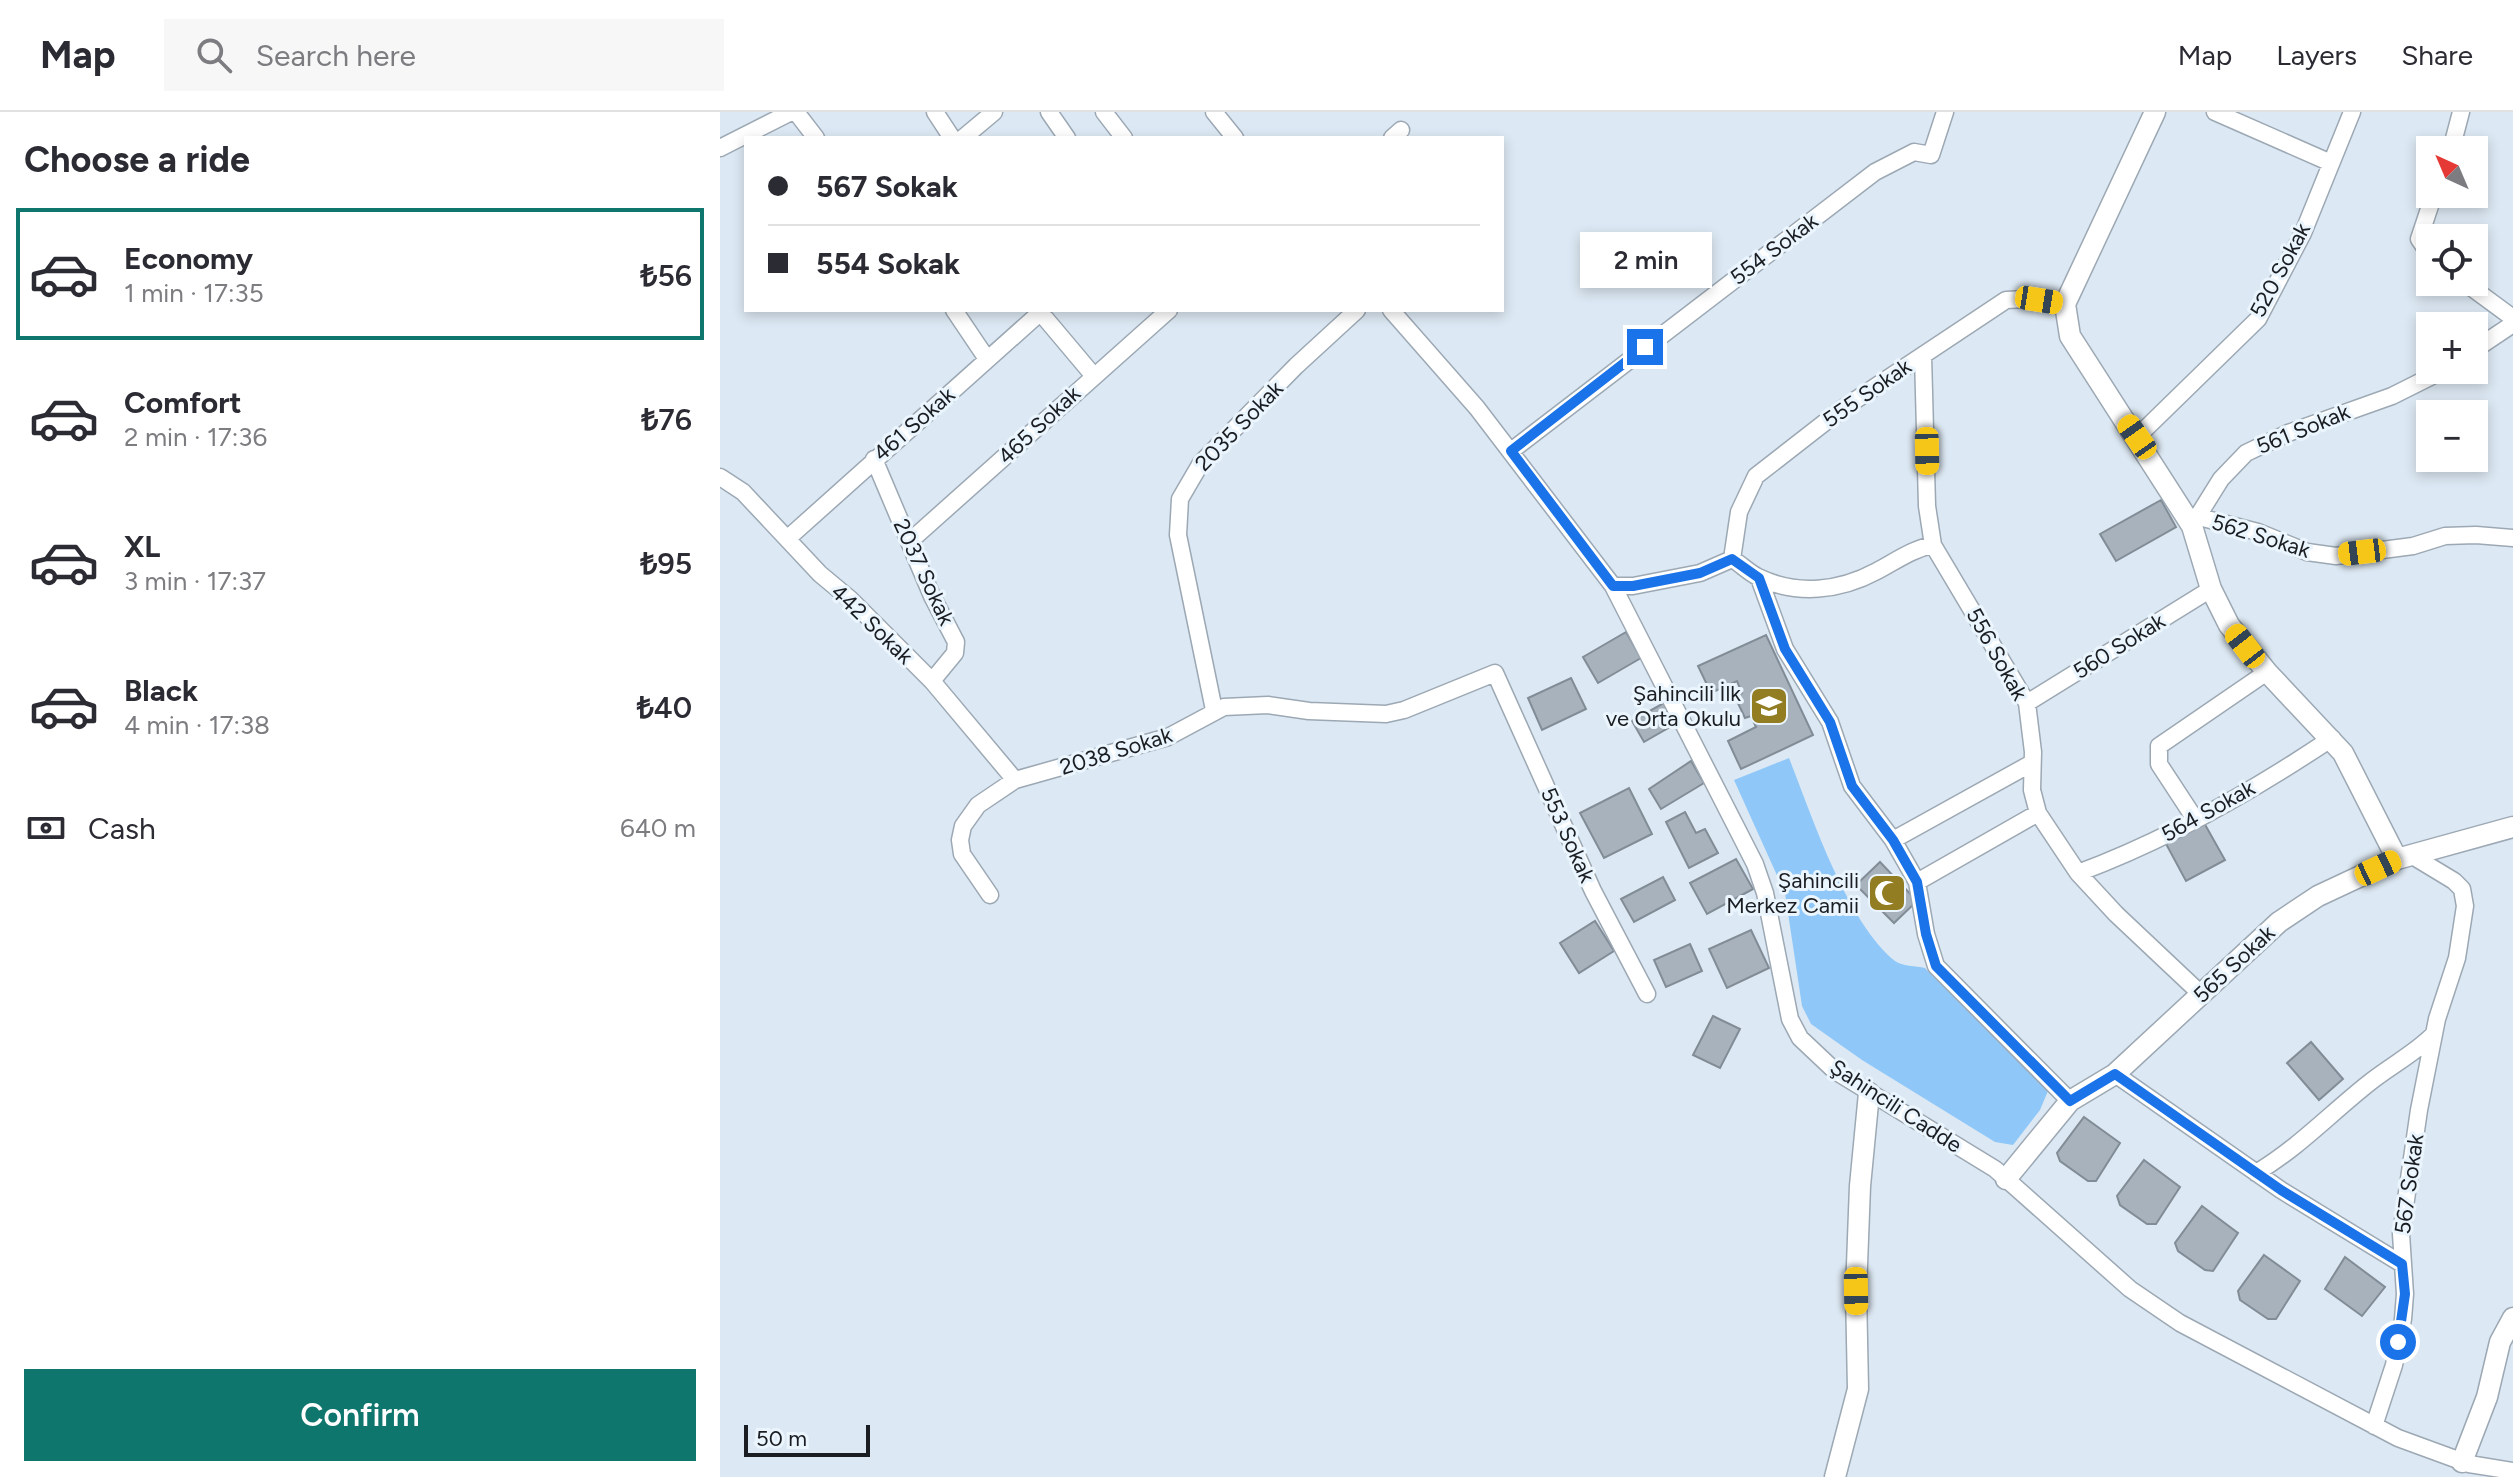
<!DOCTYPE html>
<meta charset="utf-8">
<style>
:root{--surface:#fff;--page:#f7f7f7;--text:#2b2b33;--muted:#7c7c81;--line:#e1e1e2;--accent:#0f766e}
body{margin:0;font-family:Figtree,sans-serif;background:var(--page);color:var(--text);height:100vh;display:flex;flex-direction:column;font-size:30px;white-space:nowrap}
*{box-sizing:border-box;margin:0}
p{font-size:26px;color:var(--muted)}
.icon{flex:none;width:44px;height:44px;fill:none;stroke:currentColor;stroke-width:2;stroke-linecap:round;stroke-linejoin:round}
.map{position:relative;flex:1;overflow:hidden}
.sheet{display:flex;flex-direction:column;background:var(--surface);width:720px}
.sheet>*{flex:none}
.banner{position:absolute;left:24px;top:24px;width:760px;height:176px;border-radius:0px;box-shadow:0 4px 12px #0003;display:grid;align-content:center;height:176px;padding:0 24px;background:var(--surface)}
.needle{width:52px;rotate:316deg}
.fabs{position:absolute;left:1696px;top:24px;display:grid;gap:16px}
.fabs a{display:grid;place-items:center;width:72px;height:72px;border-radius:0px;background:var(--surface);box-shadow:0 4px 12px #0003;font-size:40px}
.scale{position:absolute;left:24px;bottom:20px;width:126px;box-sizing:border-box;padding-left:8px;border:4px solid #1a1e22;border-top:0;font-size:22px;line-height:28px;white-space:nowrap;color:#1a1e22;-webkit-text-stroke:6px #ebf5fe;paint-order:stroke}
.end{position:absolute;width:36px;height:36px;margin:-18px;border:10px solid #1a73e8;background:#fff;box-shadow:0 0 0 4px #fff}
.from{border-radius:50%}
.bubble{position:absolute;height:56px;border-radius:0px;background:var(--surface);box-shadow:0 4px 12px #0003;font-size:26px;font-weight:600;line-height:56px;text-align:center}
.car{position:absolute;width:24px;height:48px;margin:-24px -12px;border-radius:10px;box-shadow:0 0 6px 2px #0007;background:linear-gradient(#f5c518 24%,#345 0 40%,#f5c518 0 76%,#345 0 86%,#f5c518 0)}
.banner b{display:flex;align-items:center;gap:28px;height:76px;font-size:30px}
.banner b+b{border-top:2px solid var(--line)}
.banner i{width:20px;height:20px;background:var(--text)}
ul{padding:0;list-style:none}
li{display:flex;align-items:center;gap:24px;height:132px;margin:0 16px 12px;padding:0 8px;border:4px solid transparent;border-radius:0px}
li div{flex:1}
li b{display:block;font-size:30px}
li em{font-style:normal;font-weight:600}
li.selected{border-color:var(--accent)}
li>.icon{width:72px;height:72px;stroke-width:1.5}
h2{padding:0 24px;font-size:36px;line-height:96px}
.pay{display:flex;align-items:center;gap:20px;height:88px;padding:0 24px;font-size:30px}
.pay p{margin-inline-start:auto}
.primary-button{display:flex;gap:16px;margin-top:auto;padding:16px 24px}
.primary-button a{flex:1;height:92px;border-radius:0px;background:var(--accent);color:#fff;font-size:32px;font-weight:600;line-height:92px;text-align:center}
header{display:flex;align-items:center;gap:48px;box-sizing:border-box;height:112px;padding:0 40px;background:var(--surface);border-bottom:2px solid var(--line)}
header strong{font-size:38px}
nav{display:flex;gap:44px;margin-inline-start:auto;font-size:28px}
.search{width:560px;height:72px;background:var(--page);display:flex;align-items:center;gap:20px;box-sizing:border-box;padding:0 28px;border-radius:0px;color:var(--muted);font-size:30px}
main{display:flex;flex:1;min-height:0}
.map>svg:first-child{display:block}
.green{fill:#8fc8f8}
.building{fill:#a7b2bd;stroke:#818c96;stroke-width:2}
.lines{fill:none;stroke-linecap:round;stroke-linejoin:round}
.minor-casing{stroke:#9ca8b3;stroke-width:19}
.tertiary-casing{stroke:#9ca8b3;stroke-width:23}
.minor{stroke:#fff;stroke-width:16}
.tertiary{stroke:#fff;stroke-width:20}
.route{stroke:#1a73e8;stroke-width:10}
.labels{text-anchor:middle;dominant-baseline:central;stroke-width:6;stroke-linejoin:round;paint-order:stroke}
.street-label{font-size:22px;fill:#1a1e22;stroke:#ebf5fe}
.poi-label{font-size:22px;fill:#1a1e22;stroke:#ebf5fe;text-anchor:end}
</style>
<header>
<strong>Map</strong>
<div class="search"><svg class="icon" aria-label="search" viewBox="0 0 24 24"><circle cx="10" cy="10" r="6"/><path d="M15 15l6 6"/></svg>Search here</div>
<nav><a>Map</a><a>Layers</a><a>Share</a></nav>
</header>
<main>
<section class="sheet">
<h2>Choose a ride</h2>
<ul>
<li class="selected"><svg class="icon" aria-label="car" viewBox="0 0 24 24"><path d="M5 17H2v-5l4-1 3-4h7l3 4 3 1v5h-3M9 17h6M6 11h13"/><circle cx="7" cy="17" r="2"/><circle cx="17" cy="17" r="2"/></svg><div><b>Economy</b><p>1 min · 17:35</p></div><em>₺56</em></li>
<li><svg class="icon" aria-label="car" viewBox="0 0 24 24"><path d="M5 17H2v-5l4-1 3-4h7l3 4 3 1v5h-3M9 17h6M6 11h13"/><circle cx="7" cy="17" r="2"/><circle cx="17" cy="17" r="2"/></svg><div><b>Comfort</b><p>2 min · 17:36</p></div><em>₺76</em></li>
<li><svg class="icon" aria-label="car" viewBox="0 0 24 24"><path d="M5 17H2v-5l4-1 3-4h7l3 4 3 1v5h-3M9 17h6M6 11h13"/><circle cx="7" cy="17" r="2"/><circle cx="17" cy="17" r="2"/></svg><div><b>XL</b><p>3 min · 17:37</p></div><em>₺95</em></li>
<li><svg class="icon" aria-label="car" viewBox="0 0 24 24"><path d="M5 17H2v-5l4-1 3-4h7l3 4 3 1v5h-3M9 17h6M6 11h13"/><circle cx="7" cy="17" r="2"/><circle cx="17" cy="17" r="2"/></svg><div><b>Black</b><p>4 min · 17:38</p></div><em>₺40</em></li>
</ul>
<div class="pay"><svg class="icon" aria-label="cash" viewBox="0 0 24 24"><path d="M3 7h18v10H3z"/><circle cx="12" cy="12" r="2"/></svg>Cash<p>640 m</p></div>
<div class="primary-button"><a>Confirm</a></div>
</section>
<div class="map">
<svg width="1793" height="1365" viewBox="0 0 1793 1365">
<rect width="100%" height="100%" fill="#dce8f3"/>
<!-- green -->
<path class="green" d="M1069,646C1092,704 1126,809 1175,849C1182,854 1196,854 1205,856L1328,979L1320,998L1293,1033L1275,1030L1142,948L1091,912L1082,894L1065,781L1014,668Z"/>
<!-- building -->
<path class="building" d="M1441,388L1456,415L1396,449L1380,422Z
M906,520L921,546L878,571L863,545Z
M1046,523L1093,623L1021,657L1008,629L1036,615L1031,604L1025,606L1015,585L1022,581L1017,569L991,581L978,554Z
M851,566L866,597L822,618L808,586Z
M944,591L955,612L924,630L912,609Z
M971,649L984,671L941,697L929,677Z
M909,676L932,722L884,746L860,701Z
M965,700L976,721L985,717L998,741L969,756L946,710Z
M1483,709L1505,748L1466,769L1445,730Z
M1016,747L1033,777L987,802L970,771Z
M1160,750L1197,789L1174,811L1136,773Z
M943,765L955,788L914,810L901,787Z
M875,809L894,839L859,861L840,831Z
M1031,818L1049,856L1007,876L989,837Z
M970,832L982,859L946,875L934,848Z
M993,904L1020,917L1000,956L973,943Z
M1591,930L1623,967L1599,988L1567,951Z
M1364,1005L1400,1031L1376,1069H1368L1340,1049L1337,1041Z
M1424,1048L1460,1075L1436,1112H1427L1400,1093L1397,1084Z
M1482,1094L1518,1121L1493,1159L1485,1158L1458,1139L1455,1131Z
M1544,1143L1580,1169L1556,1207H1548L1520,1188L1518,1179Z
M1625,1145L1665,1175L1642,1204L1605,1177Z"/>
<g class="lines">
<defs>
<path id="minor" d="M76,0L96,26
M215,0L232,26
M329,0L347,26
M384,0L404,26
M494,0L515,26
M1495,0L1611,51
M243,26L274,0
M672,26L681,18
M0,36L71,0
M1731,38L1741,0
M1710,143L1699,127L1714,82
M1744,170L1793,206
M234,198L267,247
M671,198L757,296L893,474L1035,752L1045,781L1070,907L1080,926L1115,959L1275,1057L1410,1177L1460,1211L1678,1326L1749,1352L1793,1359
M320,200L373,263
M1754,238L1793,212
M1203,243L1207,394L1213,433L1307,591L1313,640L1312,678L1318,701L1358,761L1396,802L1482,883
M1417,325L1538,207L1583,121L1632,0
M791,339L1155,60L1194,40L1211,43L1225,0
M154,347L212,484L236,530L235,541L212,569
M0,365L23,380L100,462L130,487L212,569L295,668
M1479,405L1538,420L1587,440L1616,444L1693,434L1725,424L1756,423L1793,426
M1473,412L1501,367L1526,341L1568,321L1672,284L1724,258
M67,427L323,198
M189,430L449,198
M1012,447L1019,400L1036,364L1122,297L1286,188L1307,187L1345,192
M1039,466L1065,537L1110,610L1132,674L1173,728L1197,770L1206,822L1216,854L1350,989
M893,474H913L980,461L1012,447C1021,452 1028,460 1038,465C1077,484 1120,479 1157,459C1176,449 1192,437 1213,433
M1307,591L1491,477
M494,598L458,423L460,387L481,351L576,254L637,198
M1475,707L1439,652V634L1547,560
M1173,728L1312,651
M1358,761C1447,728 1533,679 1612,626
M1197,770L1318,701
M270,783L242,742L240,728L243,714L258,693L295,668L448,625L504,595L548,593L589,599L666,602L684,598L775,561L873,779L927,882
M1395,962L1561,1078L1682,1152
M1536,1061C1578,1036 1611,1001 1649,971C1670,954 1694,942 1713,923
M1654,1314L1674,1253L1683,1207L1685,1182L1681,1122L1699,998L1717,907L1737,846L1745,794L1742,777L1734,769L1691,743"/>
<path id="tertiary" d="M1435,0L1345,192L1350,224L1472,414L1491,477L1509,513L1547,560L1623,641L1677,747
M1286,1067L1350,989L1395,962L1559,810L1598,784L1677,747L1793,715
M1742,1350L1767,1285L1780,1230L1793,1206
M1115,1365L1138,1277L1136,1179L1140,1074L1149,981"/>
</defs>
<!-- minor casing -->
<use href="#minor" class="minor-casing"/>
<!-- tertiary casing -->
<use href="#tertiary" class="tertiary-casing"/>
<!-- minor -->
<use href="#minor" class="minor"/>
<!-- tertiary -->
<use href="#tertiary" class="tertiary"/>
</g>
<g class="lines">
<!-- route -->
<path class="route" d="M925,235L791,339L893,474H913L980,461L1012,447L1039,466L1065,537L1110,610L1132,674L1173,728L1197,770L1206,822L1216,854L1350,989L1395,962L1561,1078L1682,1152L1685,1182L1678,1230"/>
</g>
<!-- icons -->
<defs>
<symbol id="school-square" viewBox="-11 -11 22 22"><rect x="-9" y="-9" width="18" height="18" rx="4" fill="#927d23" stroke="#ebf5fe"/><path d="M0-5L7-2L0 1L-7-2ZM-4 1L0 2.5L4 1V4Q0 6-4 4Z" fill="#fff"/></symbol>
<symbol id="mosque-square" viewBox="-11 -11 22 22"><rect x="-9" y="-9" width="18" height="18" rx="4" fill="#927d23" stroke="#ebf5fe"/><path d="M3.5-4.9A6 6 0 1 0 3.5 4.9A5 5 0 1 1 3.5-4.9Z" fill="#fff"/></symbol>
</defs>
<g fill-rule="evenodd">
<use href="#school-square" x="1027" y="572" width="44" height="44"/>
<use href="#mosque-square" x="1145" y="759" width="44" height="44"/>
</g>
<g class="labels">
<!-- street labels -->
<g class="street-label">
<text transform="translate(1054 137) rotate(-37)">554 Sokak</text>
<text transform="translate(1560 158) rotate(-62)">520 Sokak</text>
<text transform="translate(1147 281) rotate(-35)">555 Sokak</text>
<text transform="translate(194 312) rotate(-41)">461 Sokak</text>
<text transform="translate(319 313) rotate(-43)">465 Sokak</text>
<text transform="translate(519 314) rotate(-46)">2035 Sokak</text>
<text transform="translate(1583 317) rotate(-22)">561 Sokak</text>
<text transform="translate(1541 424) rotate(17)">562 Sokak</text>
<text transform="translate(204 460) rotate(65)">2037 Sokak</text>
<text transform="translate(152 512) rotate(44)">442 Sokak</text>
<text transform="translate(1399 534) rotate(-32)">560 Sokak</text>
<text transform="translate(1277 542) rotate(61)">556 Sokak</text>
<text transform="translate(396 639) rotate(-17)">2038 Sokak</text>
<text transform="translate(1488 699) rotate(-29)">564 Sokak</text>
<text transform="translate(848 723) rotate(66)">553 Sokak</text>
<text transform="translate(1514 852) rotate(-43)">565 Sokak</text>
<text transform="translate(1176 994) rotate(33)">Şahincili Cadde</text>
<text transform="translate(1689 1072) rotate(-82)">567 Sokak</text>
</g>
<!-- poi labels -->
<g class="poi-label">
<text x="1021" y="581">Şahincili İlk<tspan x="1021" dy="25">ve Orta Okulu</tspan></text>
<text x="1139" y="768">Şahincili<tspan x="1139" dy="25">Merkez Camii</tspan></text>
</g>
</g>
</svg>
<div class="fabs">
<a><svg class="needle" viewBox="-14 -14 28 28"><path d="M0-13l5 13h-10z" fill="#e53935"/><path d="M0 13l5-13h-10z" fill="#7c7c81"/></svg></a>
<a><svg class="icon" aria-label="locate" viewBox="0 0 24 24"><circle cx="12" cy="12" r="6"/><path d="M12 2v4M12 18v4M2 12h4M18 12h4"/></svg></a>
<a>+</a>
<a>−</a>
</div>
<div class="scale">50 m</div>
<i class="end from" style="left:1678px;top:1230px"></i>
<i class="end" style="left:925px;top:235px"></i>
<div class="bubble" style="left:860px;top:120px;width:132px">2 min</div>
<i class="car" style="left:1319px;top:188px;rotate:99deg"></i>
<i class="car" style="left:1417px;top:325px;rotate:325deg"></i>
<i class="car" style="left:1207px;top:339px;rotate:179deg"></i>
<i class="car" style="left:1642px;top:440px;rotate:263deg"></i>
<i class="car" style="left:1525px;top:534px;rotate:322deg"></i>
<i class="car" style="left:1658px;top:756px;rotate:65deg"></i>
<i class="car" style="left:1136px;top:1179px;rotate:179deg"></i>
<div class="banner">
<b><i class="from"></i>567 Sokak</b>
<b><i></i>554 Sokak</b>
</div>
</div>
</main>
